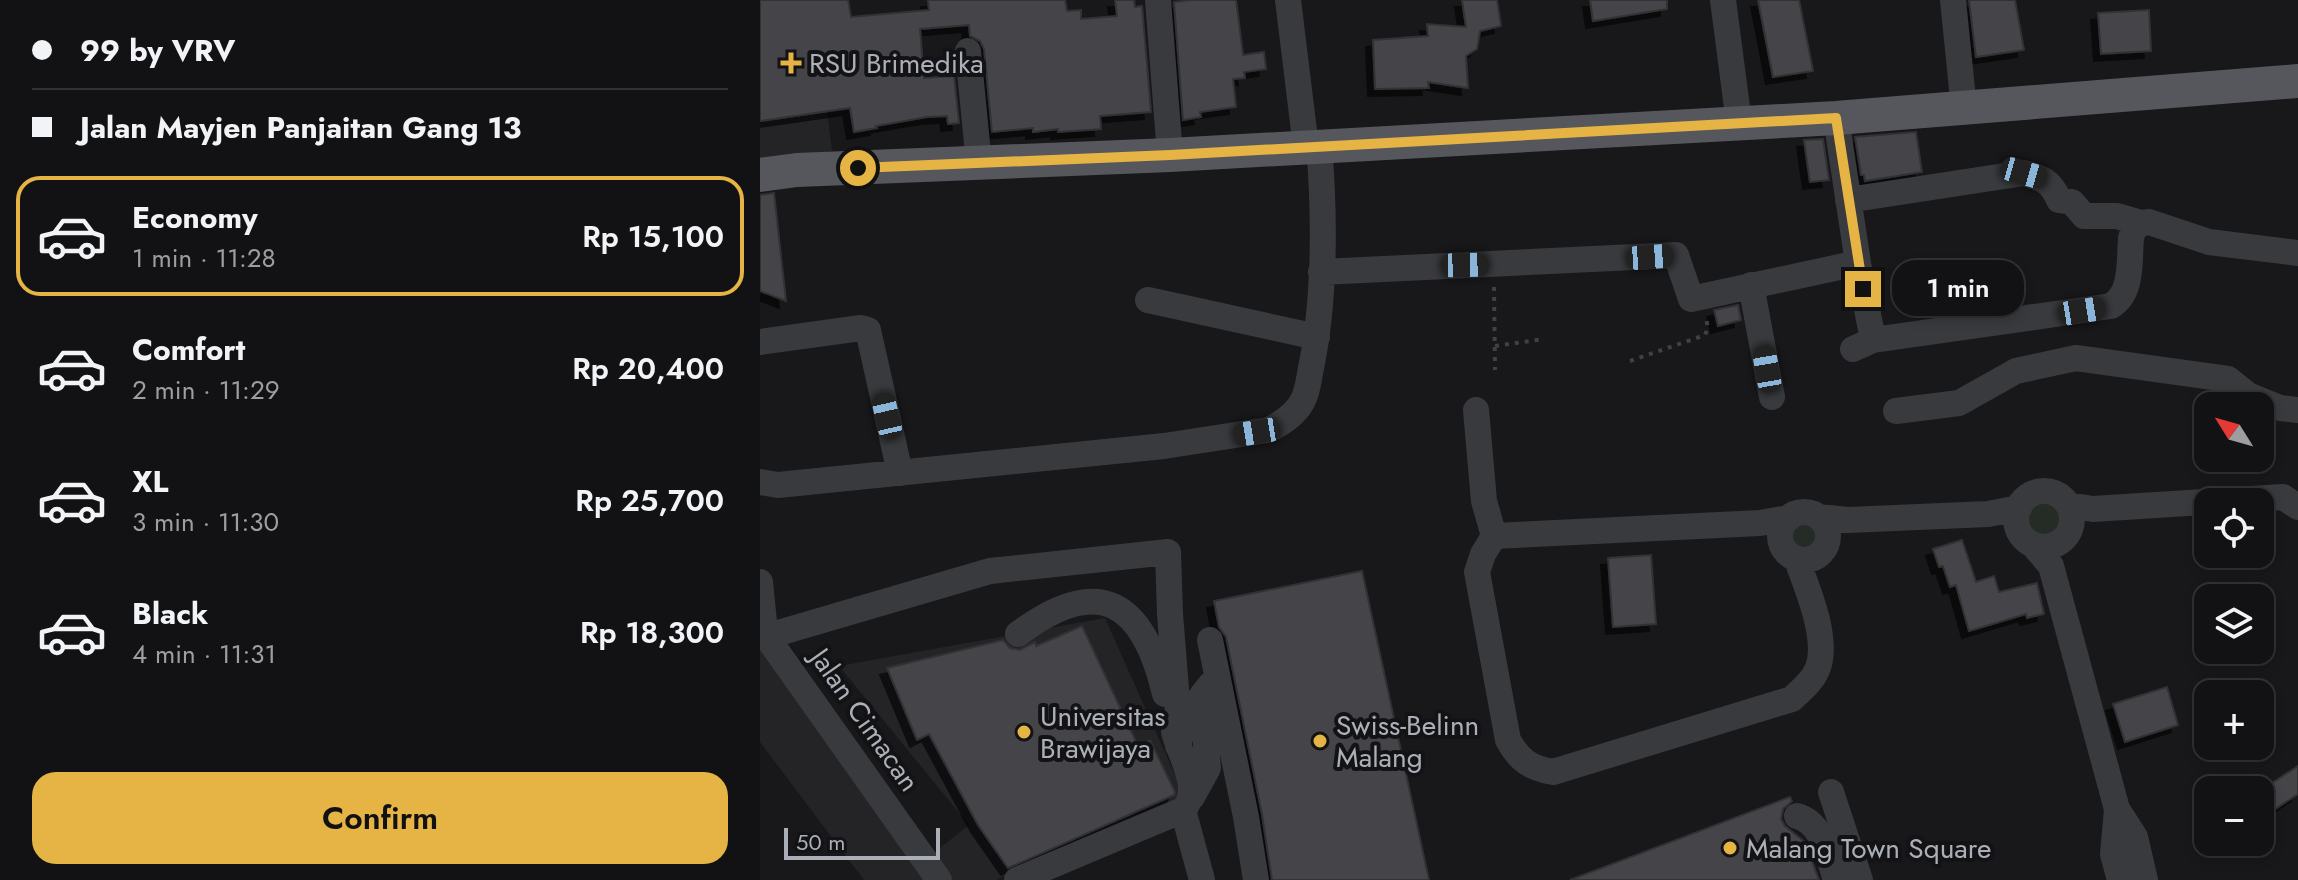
<!DOCTYPE html>
<meta charset="utf-8">
<style>
:root{--surface:#121214;--page:#1b1b1d;--text:#f1f3f6;--muted:#9c9ea0;--line:#313234;--accent:#e5b445}
body{margin:0;font-family:Jost,sans-serif;background:var(--page);color:var(--text);height:100vh;display:flex;flex-direction:column;font-size:30px;white-space:nowrap}
*{box-sizing:border-box;margin:0}
p{font-size:26px;color:var(--muted)}
.icon{flex:none;width:44px;height:44px;fill:none;stroke:currentColor;stroke-width:2;stroke-linecap:round;stroke-linejoin:round}
.map{position:relative;flex:1;overflow:hidden}
.side{display:flex;flex-direction:column;background:var(--surface);width:760px}
.side>*{flex:none}
.banner{display:grid;align-content:center;height:176px;padding:0 32px;background:var(--surface)}
.needle{width:52px;rotate:307deg}
.controls{position:absolute;left:1434px;top:392px;display:grid;gap:16px}
.controls a{display:grid;place-items:center;width:80px;height:80px;border-radius:16px;background:var(--surface);box-shadow:0 4px 12px #0003,0 0 0 2px var(--line);font-size:40px}
.scale{position:absolute;left:24px;bottom:20px;width:156px;box-sizing:border-box;padding-left:8px;border:4px solid #abafb8;border-top:0;font-size:22px;line-height:28px;white-space:nowrap;color:#abafb8;-webkit-text-stroke:6px #131315;paint-order:stroke}
.end{position:absolute;width:36px;height:36px;margin:-18px;border:10px solid #e5b445;background:#111;box-shadow:0 0 0 4px #111}
.from{border-radius:50%}
.bubble{position:absolute;height:56px;border-radius:24px;background:var(--surface);box-shadow:0 4px 12px #0003,0 0 0 2px var(--line);font-size:26px;font-weight:600;line-height:56px;text-align:center}
.car{position:absolute;width:24px;height:48px;margin:-24px -12px;border-radius:10px;box-shadow:0 0 6px 2px #0007;background:linear-gradient(#222 24%,#8ab4d8 0 40%,#222 0 76%,#8ab4d8 0 86%,#222 0)}
.banner b{display:flex;align-items:center;gap:28px;height:76px;font-size:30px}
.banner b+b{border-top:2px solid var(--line)}
.banner i{width:20px;height:20px;background:var(--text)}
ul{padding:0;list-style:none}
li{display:flex;align-items:center;gap:24px;height:120px;margin:0 16px 12px;padding:0 16px;border:4px solid transparent;border-radius:24px}
li div{flex:1}
li b{display:block;font-size:30px}
li em{font-style:normal;font-weight:600}
li.current{border-color:var(--accent)}
li>.icon{width:72px;height:72px;stroke-width:1.5}
.primary-button{display:flex;gap:16px;margin-top:auto;padding:16px 32px}
.primary-button a{flex:1;height:92px;border-radius:24px;background:var(--accent);color:#111;font-size:32px;font-weight:600;line-height:92px;text-align:center}
main{display:flex;flex:1;min-height:0}
.map>svg:first-child{display:block}
.built{fill:#242427}
.green{fill:#242c25}
.building{fill:#45454a;stroke:#323236;stroke-width:2;filter:url(#shadow)}
.lines{fill:none;stroke-linecap:round;stroke-linejoin:round}
.path{stroke:#3f4145;stroke-width:4;stroke-dasharray:4 6;stroke-linecap:butt}
.minor{stroke:#393a3e;stroke-width:26}
.major{stroke:#55575d;stroke-width:34}
.route{stroke:#e5b445;stroke-width:10}
.poi-dot{fill:#e5b445;stroke:#131315;stroke-width:3}
.labels{text-anchor:middle;dominant-baseline:central;stroke-width:8;stroke-linejoin:round;paint-order:stroke}
.poi-label{font-size:28px;fill:#abafb8;stroke:#131315;text-anchor:start}
.street-label{font-size:28px;fill:#abafb8;stroke:#131315}
</style>
<main>
<section class="side">
<div class="banner">
<b><i class="from"></i>99 by VRV</b>
<b><i></i>Jalan Mayjen Panjaitan Gang 13</b>
</div>
<ul>
<li class="current"><svg class="icon" aria-label="car" viewBox="0 0 24 24"><path d="M5 17H2v-5l4-1 3-4h7l3 4 3 1v5h-3M9 17h6M6 11h13"/><circle cx="7" cy="17" r="2"/><circle cx="17" cy="17" r="2"/></svg><div><b>Economy</b><p>1 min · 11:28</p></div><em>Rp 15,100</em></li>
<li><svg class="icon" aria-label="car" viewBox="0 0 24 24"><path d="M5 17H2v-5l4-1 3-4h7l3 4 3 1v5h-3M9 17h6M6 11h13"/><circle cx="7" cy="17" r="2"/><circle cx="17" cy="17" r="2"/></svg><div><b>Comfort</b><p>2 min · 11:29</p></div><em>Rp 20,400</em></li>
<li><svg class="icon" aria-label="car" viewBox="0 0 24 24"><path d="M5 17H2v-5l4-1 3-4h7l3 4 3 1v5h-3M9 17h6M6 11h13"/><circle cx="7" cy="17" r="2"/><circle cx="17" cy="17" r="2"/></svg><div><b>XL</b><p>3 min · 11:30</p></div><em>Rp 25,700</em></li>
<li><svg class="icon" aria-label="car" viewBox="0 0 24 24"><path d="M5 17H2v-5l4-1 3-4h7l3 4 3 1v5h-3M9 17h6M6 11h13"/><circle cx="7" cy="17" r="2"/><circle cx="17" cy="17" r="2"/></svg><div><b>Black</b><p>4 min · 11:31</p></div><em>Rp 18,300</em></li>
</ul>
<div class="primary-button"><a>Confirm</a></div>
</section>
<div class="map">
<svg width="1538" height="880" viewBox="0 0 1538 880">
<defs>
<filter id="shadow"><feDropShadow dx="-7" dy="7" stdDeviation="0" flood-color="#0009"/></filter>
</defs>
<rect width="100%" height="100%" fill="#18181a"/>
<!-- built -->
<path class="built" d="M0,0L55,14L72,151L0,161Z
M345,618L425,797L236,880H186L170,856L209,825L79,666Z
M0,645L171,880H104L0,742Z"/>
<!-- green -->
<path class="green" d="M1267 519a17 17 0 1 1 34 0a17 17 0 1 1-34 0Z
M1031 535a14 14 0 1 1 28 0a14 14 0 1 1-28 0Z"/>
<!-- building -->
<path class="building" d="M0,0H88L91,17L169,10L168,0H305L307,11L321,10V19L357,16L355,0H374L375,7L382,6L391,112L340,116L341,129L298,132V129L273,132V128L232,132L224,49L220,41L210,36L209,25L160,29L164,78L194,76L199,123L188,124L187,116L167,117L116,126L117,128L94,132L90,108L0,121Z
M430,0H476L483,55L504,52L506,69L484,72L485,78L473,79L476,107L440,112L441,117L423,120L414,2Z
M702,0H737L741,26L720,31L717,49L706,56L708,88L668,82L669,88L615,89L613,40L668,36L667,24L706,27Z
M830,0H907V9L833,21Z
M998,0H1039L1053,71L1013,77Z
M1209,0H1255L1264,50L1216,57Z
M1389,10L1391,51L1341,54L1338,13Z
M1156,132L1162,172L1105,181L1104,175H1101L1095,137Z
M1063,139L1069,180L1050,182L1044,140Z
M14,193L26,301L0,291V195Z
M978,305L981,320L958,326L954,310Z
M1202,540L1216,582L1234,576L1239,592L1277,583L1284,614L1267,618L1266,614L1209,631L1196,585L1190,587L1183,566L1179,567L1173,549Z
M891,555L896,624L853,627L848,558Z
M602,571L669,880H512L502,814L466,637L459,627L454,601Z
M322,626L378,746L390,740L415,792L414,795L248,868L218,825L169,734L157,740L127,668L243,640L250,648L260,650L275,642L276,646Z
M1407,687L1418,725L1365,742L1353,704Z
M1538,766V794L1512,811L1500,791Z
M1030,797L1032,801L1023,809L1021,819L1025,826L1045,842L1059,880H810Z"/>
<g class="lines">
<!-- path -->
<path class="path" d="M734,287L735,370
M735,346L784,339
M870,361L945,335L948,328L946,318"/>
<!-- minor -->
<path class="minor" d="M398,0L410,155
M528,0L546,147
M963,0L979,123
M1193,0L1204,109
M208,51L219,164
M1076,118L1098,263L1113,340
M1088,200L1264,173C1282,178 1291,181 1299,200L1312,202L1324,216H1357L1381,223
M561,272L916,255L931,299L1098,263
M991,285L1012,397
M388,300L557,337
M0,342L101,328L108,330L140,473
M1093,349L1113,340L1351,306C1373,293 1369,261 1371,238C1374,227 1378,223 1389,222L1449,242L1538,253
M716,410L724,501L734,536
M1136,411L1199,403L1256,371L1316,358L1468,379L1488,395L1520,408L1538,410
M0,482L18,485L404,446L508,430C523,423 537,414 544,398C548,389 549,378 551,368C565,300 565,216 559,146
M1256 519a28 28 0 1 1 56 0a28 28 0 1 1-56 0Z
M1308,505L1333,509L1523,497L1538,507
M1020 536a24 24 0 1 1 48 0a24 24 0 1 1-48 0Z
M1059,517L1088,520L1228,514L1259,508
M1029,518L1000,523L734,536L723,554L717,572L748,740C759,760 770,768 793,772L1032,699C1041,690 1052,682 1057,670C1070,641 1047,587 1036,558
M1274,546L1291,566L1357,809L1375,837L1385,880
M0,582L4,622L11,643L179,880
M258,634C339,573 383,601 405,694
M8,636L230,571L408,552L410,614L420,738L418,746
M450,640L486,817L496,880
M414,732C420,757 443,789 423,810L442,880
M1071,792L1100,880
M432,797L448,768L442,695L450,685L458,684
M1357,809L1353,854L1360,880
M1037,816C1063,823 1068,857 1076,880
M257,880L423,810"/>
<!-- major -->
<path class="major" d="M0,175L37,170L410,155L1076,118L1538,81"/>
</g>
<g class="lines">
<!-- route -->
<path class="route" d="M98,168L410,155L1076,118L1103,289"/>
</g>
<!-- markers -->
<g class="poi-dot">
<path d="M27 51h8v8h8v8h-8v8h-8v-8h-8v-8h8z"/>
<circle cx="264" cy="732" r="8"/>
<circle cx="560" cy="741" r="8"/>
<circle cx="970" cy="848" r="8"/>
</g>
<g class="labels">
<!-- poi labels -->
<g class="poi-label">
<text x="49" y="63">RSU Brimedika</text>
<text x="280" y="716">Universitas<tspan x="280" dy="32">Brawijaya</tspan></text>
<text x="576" y="725">Swiss-Belinn<tspan x="576" dy="32">Malang</tspan></text>
<text x="986" y="848">Malang Town Square</text>
</g>
<!-- street labels -->
<g class="street-label">
<text transform="translate(105 720) rotate(55)">Jalan Cimacan</text>
</g>
</g>
</svg>
<div class="controls">
<a><svg class="needle" viewBox="-14 -14 28 28"><path d="M0-13l5 13h-10z" fill="#e53935"/><path d="M0 13l5-13h-10z" fill="#9c9ea0"/></svg></a>
<a><svg class="icon" aria-label="locate" viewBox="0 0 24 24"><circle cx="12" cy="12" r="6"/><path d="M12 2v4M12 18v4M2 12h4M18 12h4"/></svg></a>
<a><svg class="icon" aria-label="layers" viewBox="0 0 24 24"><path d="M12 4l9 5-9 5-9-5zM3 14l9 5 9-5"/></svg></a>
<a>+</a>
<a>−</a>
</div>
<div class="scale">50 m</div>
<i class="end from" style="left:98px;top:168px"></i>
<i class="end" style="left:1103px;top:289px"></i>
<div class="bubble" style="left:1132px;top:260px;width:132px">1 min</div>
<i class="car" style="left:1264px;top:173px;rotate:106deg"></i>
<i class="car" style="left:890px;top:257px;rotate:86deg"></i>
<i class="car" style="left:705px;top:265px;rotate:89deg"></i>
<i class="car" style="left:1322px;top:311px;rotate:81deg"></i>
<i class="car" style="left:1007px;top:369px;rotate:350deg"></i>
<i class="car" style="left:127px;top:416px;rotate:347deg"></i>
<i class="car" style="left:497px;top:432px;rotate:261deg"></i>
</div>
</main>
